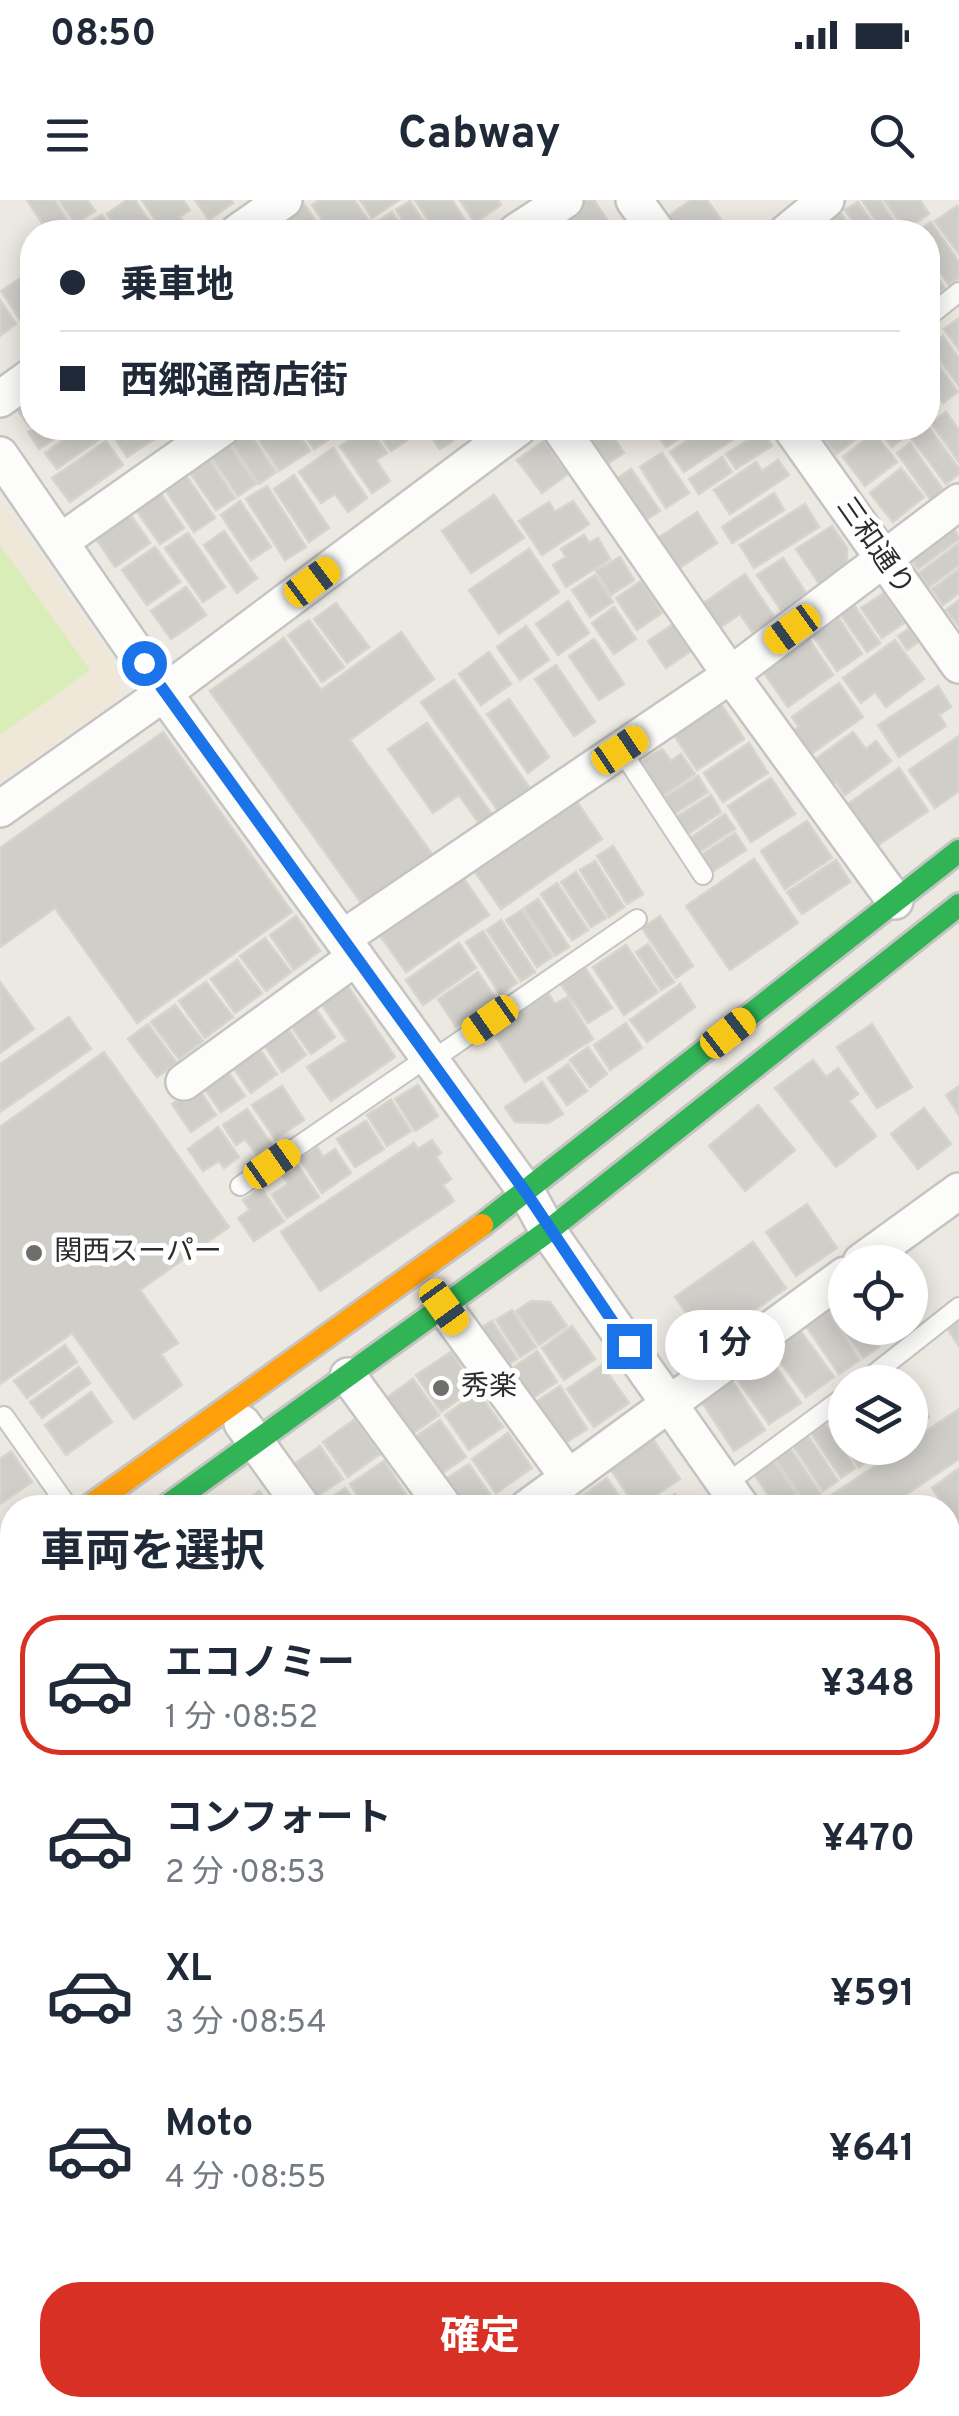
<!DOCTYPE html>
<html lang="ja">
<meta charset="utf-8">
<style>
:root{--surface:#fff;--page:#f2f2f3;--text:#1f2937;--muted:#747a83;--line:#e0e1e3;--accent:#d93025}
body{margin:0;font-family:Overpass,"Noto Sans JP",sans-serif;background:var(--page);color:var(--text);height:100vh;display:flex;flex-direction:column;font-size:38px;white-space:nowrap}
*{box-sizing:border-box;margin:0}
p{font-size:32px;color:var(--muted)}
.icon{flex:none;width:55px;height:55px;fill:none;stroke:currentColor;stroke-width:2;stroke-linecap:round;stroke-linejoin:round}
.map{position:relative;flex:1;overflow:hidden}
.panel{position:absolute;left:0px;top:1295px;width:960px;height:922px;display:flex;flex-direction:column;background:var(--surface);border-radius:40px 40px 0 0;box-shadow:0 5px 25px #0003}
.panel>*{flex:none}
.top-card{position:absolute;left:20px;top:20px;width:920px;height:220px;border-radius:40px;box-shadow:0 5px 25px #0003;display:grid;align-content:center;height:220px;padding:0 40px;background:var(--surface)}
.fabs{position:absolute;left:828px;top:1045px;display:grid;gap:20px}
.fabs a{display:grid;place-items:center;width:100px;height:100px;border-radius:50%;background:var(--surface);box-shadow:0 5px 25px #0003;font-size:50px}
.end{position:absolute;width:45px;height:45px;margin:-22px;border:12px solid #1a73e8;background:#fff;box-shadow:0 0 0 5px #fff}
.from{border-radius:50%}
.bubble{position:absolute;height:70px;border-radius:35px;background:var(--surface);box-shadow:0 5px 25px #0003;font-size:32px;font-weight:700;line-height:70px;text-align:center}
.car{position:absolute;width:30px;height:60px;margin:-30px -15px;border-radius:12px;box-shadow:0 0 8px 2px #0007;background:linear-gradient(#f5c518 24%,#345 0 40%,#f5c518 0 76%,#345 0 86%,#f5c518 0)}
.top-card b{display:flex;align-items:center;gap:35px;height:95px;font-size:38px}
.top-card b+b{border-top:2px solid var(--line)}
.top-card i{width:25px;height:25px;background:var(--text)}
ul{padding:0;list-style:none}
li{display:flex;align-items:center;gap:30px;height:140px;margin:0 20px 15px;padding:0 20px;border:5px solid transparent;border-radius:40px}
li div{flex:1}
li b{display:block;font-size:38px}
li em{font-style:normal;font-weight:700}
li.selected{border-color:var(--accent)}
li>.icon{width:90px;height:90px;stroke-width:1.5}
h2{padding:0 40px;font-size:45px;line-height:120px}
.button{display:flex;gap:20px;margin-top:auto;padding:20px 40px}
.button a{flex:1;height:115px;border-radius:40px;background:var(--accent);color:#fff;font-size:40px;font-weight:700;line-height:115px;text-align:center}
.status{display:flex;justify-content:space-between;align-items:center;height:70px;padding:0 50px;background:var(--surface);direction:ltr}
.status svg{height:28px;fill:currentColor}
header{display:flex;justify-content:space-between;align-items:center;height:130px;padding:0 40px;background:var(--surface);font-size:45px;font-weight:700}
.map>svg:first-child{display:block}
.education{fill:#efe7d7}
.green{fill:#cce9b9}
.pitch{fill:#d8edb7}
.building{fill:#d0cec9;stroke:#d7d4ce;stroke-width:2.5}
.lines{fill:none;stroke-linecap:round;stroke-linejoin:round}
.lane-casing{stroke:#c5c4c3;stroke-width:22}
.street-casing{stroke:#c5c4c3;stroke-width:40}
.fast-casing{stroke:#c5c4c3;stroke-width:28}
.slow-casing{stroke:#c5c4c3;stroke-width:28}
.jam-casing{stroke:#c5c4c3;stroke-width:28}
.lane{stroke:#fcfcfb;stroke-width:18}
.street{stroke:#fcfcfb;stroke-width:35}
.fast{stroke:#30b455;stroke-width:22}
.slow{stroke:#ff9f0a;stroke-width:22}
.jam{stroke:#e5322d;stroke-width:22}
.route{stroke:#1a73e8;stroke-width:12}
.poi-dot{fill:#706e6c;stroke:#fff;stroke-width:4}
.labels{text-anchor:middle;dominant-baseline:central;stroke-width:10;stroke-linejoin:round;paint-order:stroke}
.street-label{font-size:28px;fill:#2d2d2d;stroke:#fff}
.poi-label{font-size:28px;fill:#2d2d2d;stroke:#fff;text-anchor:start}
</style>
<div class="status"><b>08:50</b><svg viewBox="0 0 49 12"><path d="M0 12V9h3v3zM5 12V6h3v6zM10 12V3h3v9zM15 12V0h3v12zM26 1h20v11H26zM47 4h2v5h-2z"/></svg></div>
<header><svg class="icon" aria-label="menu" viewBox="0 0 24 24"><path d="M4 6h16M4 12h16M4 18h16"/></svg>Cabway<svg class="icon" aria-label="search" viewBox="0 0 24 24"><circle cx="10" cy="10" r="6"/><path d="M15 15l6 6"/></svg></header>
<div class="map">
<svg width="959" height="2216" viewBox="0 0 959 2216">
<rect width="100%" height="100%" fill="#ece8e2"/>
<!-- education -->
<path class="education" d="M0,301L120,470L117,500L0,582Z"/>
<!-- green -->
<path class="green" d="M12,2185V2205H335L320,2216H18L2,2193Z"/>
<!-- pitch -->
<path class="pitch" d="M0,345L90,470L0,535Z"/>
<!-- building -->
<path class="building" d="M27,0H55L72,27L63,32H48Z
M59,0H87L95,11L75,24Z
M127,0H135L157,32H120L107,14Z
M142,0H183L190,10L180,17L190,32H163Z
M195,0H231L233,3L209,20Z
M320,0H354L369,21L352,32H331L312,5Z
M360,0H399L372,18Z
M415,0H452L467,24L453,32H436Z
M460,0H498L501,5L475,23Z
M584,0H594L615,32H573L561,15Z
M691,0H707L730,32H678L667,17Z
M862,0H880L901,32H883Z
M884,0H920L929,14L905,30Z
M410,1L430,32H410L396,10Z
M858,2L879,32H860L845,10Z
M304,4L323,32H276L272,26Z
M957,6L959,9V54L935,21Z
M392,12L405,32H381L375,23Z
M840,12L854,32H835L827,21Z
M102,15L114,32H86L83,27Z
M931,22L959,62V78L949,85L928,55V32H916Z
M928,63L945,89L930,99L928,94Z
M28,73L32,80V116L22,123L1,91Z
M0,100L16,124L0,136Z
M959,118V150L944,129Z
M943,136L959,158V186L929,146Z
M928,150L958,192L943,203L928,181Z
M32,192V224L29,226L14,205Z
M946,212L959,230V262L931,223Z
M928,226L959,269V274L946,284L911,238Z
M35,228H70L39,249L28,232Z
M81,228H98L104,236L57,269L45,253Z
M115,228H171L127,257L110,231Z
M257,228H294L310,251L279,271L253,230Z
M300,228H347L314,249Z
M369,228L387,253L376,260L390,281L372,293L340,246Z
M375,228H445L453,241L440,249L425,228L391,251Z
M567,228H607L624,253L596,271Z
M652,228H695L666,247Z
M706,228H750L684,272L670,252Z
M816,228H868L869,229L836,254Z
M877,228H903L908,234L892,247Z
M248,231L276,272L259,284L231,242Z
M763,231L772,246L736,269L726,254Z
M874,233L897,262L865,286L843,257Z
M106,241L123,265L70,302L52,278Z
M544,241L568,274L542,293L517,260Z
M228,243L256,284L238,296L210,255Z
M910,243L948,297L935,306L897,253Z
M333,248L367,298L348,312L335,294L321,303L299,272Z
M662,253L689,293L666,308L640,267Z
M208,257L235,298L216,310L188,270Z
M722,257L732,272L699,294L689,279Z
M778,260L789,275L730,314L714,290L756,262L762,271Z
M901,268L924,297L893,322L870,293Z
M631,269L660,311L636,326L608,285Z
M185,274L215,318L194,332L164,288Z
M294,275L329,328L309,342L274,289Z
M267,286L306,347L285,360L246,299Z
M159,291L184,328L160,344L134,307Z
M774,293L784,310L732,343L722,327Z
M494,295L524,338L471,373L442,331Z
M240,301L271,347L251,360L221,315Z
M573,301L589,324L542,355L519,321L549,302L555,312Z
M805,304L819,327L754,368L740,345Z
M127,310L150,343L115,367L93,334Z
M697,312L717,343L672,373L652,342Z
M952,323L959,339L918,369L908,356Z
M832,326L847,348V366L820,385L796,349Z
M224,331L257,378L237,393L204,345Z
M188,333L225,387L203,402L165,348Z
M584,335L589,343L598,338L610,359L566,387L553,365L566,357L561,349Z
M959,343V365L929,387L919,373Z
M155,347L180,382L147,405L122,370Z
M529,349L559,392L499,434L469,390Z
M620,357L634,380L611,395L596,371Z
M783,358L806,393L781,410L757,375Z
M959,369V393L943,405L932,389Z
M745,374L775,418L753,433L740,414L715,431L698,407Z
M595,375L613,402L590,417L572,390Z
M641,381L662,413L637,430L616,398Z
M186,387L206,415L171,439L151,411Z
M884,393L904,423L882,438L861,408Z
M959,400V426L946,410Z
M568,401L589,433L558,455L536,424Z
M851,401L880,443L867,452L838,411Z
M336,403L369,447L347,463L314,419Z
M614,407L636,439L614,454L592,423Z
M837,416L862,454L837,471L811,433Z
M309,420L344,467L322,482L288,435Z
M676,422L694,449L666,468L648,441Z
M526,426L549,460L520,480L497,447Z
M909,429L918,442L907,450L898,436Z
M401,432L434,479L350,540L432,654L362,704L210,491L284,438L321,490Z
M807,436L833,475L788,507L761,469Z
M594,439L624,484L599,500L569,456Z
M895,440L924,479L886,507L875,492L861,503L843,478Z
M489,452L511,484L481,505L459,474Z
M556,465L595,522L574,536L535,479Z
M454,480L531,590L499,612L421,502Z
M839,483L863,517L804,559L787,535L799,527L792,517Z
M938,486L951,507L939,515L946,526L899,557L878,525Z
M509,499L549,557L528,573L487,514Z
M721,504L744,539L697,570L674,535Z
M427,523L493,616L480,625L459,595L433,613L388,549Z
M163,532L292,712L137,823L55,708L0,747V648Z
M853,532L866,549L876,541L891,561L845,595L836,582L825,591L806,566Z
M959,536V591L935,608L909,570Z
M749,543L768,573L723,602L704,573Z
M662,549L671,561L681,554L695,574L662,596L640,563Z
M899,568L928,611L871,650L842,608Z
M698,576L708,592L674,614L664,598Z
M771,578L795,614L751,642L728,606Z
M711,595L721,612L688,634L676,617Z
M577,602L602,639L501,709L475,672Z
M725,614L735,629L699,652L690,638Z
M807,621L832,658L785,689L761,651Z
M735,633L746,650L712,672L701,655Z
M613,646L643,694L627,704L597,656Z
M754,659L798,723L730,770L686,706Z
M836,660L850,682L802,714L787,692Z
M595,661L624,707L609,717L580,670Z
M576,672L606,718L591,727L561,682Z
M462,676L489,715L406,772L379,734Z
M557,683L588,730L572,740L541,694Z
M538,699L569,747L555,756L524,708Z
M522,710L552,757L537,767L506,720Z
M296,716L320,751L294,770L270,735Z
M660,716L693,766L676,778L642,728Z
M501,720L535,772L521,781L487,730Z
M483,731L517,783L500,794L466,742Z
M265,738L291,772L266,791L240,756Z
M459,743L476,768L423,805L406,780Z
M648,744L674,782L661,790L636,752Z
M626,745L658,792L624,815L593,767Z
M237,760L262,793L235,813L211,779Z
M585,768L612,808L588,823L561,784Z
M478,772L496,800L456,827L438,799Z
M0,782L34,829L0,853Z
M206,782L233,817L205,838L179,801Z
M345,782L395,857L331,901L307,867L347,841L319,800Z
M680,784L695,807L647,842L630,820Z
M548,793L555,804L567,797L593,839L525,882L491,829Z
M175,805L203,841L179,859L151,822Z
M313,805L335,837L311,854L288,822Z
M69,817L91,849L0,912V864Z
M284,823L306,855L282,872L261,840Z
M626,823L642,848L610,870L594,845Z
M148,824L177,863L157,877L128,839Z
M872,824L912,887L877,908L837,847Z
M256,844L277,874L251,893L230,863Z
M588,847L607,874L590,887L570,860Z
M104,852L229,1027L140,1090L178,1143L161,1154L182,1185L134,1219L72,1133L0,1184V927Z
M813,860L826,877L838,868L858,894L849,901L876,936L836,967L775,888Z
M568,864L587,891L567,905L548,878Z
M224,866L245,896L221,912L200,882Z
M542,882L563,914L548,923L515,922L505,907Z
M418,885L438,916L415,931L395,899Z
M282,886L304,920L275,939L252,905Z
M959,886V915L946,895Z
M198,888L216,915L191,932L172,904Z
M391,900L411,931L387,946L367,915Z
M758,905L795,950L745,991L709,946Z
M924,908L951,944L918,969L891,934Z
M247,909L272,945L257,955L245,939L236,945L223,925Z
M366,921L384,949L355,967L337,939Z
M218,927L239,957L224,968L219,961L203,971L188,949Z
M432,940L441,953L436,957L451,979L443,985L454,1001L320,1091L281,1032L414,943L418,949Z
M317,947L323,957L335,949L351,973L322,993L299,958Z
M298,965L319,997L287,1018L272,995L288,984L282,975Z
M261,988L284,1021L254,1041L238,1018L250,1010L243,1000Z
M807,1004L837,1048L796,1076L766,1032Z
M753,1042L786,1088L708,1143L675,1097Z
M843,1095L845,1128H866L879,1147L863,1158L827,1106Z
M531,1101L550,1102L567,1126L539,1145L516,1111Z
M825,1108L860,1160L839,1174L804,1123Z
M512,1110L536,1147L520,1157L496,1120Z
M959,1116V1146L945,1125Z
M492,1121L517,1159L499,1171L474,1132Z
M572,1126L595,1159L564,1180L542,1148Z
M872,1128H892L896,1133L882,1142Z
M799,1129L834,1177L806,1197L771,1149Z
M65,1145L77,1162L27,1198L14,1181Z
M537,1151L557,1182L525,1203L505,1173Z
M451,1152L475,1188L441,1212L416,1175Z
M766,1153L801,1203L769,1224L734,1175Z
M602,1165L629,1203L594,1227L567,1189Z
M79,1167L90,1183L42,1218L30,1202Z
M413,1179L439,1215L408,1237L382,1201Z
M731,1179L765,1230L734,1251L700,1199Z
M560,1186L587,1229L557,1248L530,1206Z
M910,1189L929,1217L913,1228L910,1223Z
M91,1192L112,1222L66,1255L45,1225Z
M478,1192L503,1227L469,1250L445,1215Z
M843,1209L845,1211V1246L827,1221Z
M959,1209V1259L886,1308H812L902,1248H910V1242Z
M355,1219L380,1254L348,1277L323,1242Z
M440,1220L466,1257L435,1278L409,1241Z
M825,1224L855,1268L841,1278L811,1233Z
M508,1233L532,1268L496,1293L472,1259Z
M650,1235L680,1279L637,1308L607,1264Z
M808,1236L838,1281L823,1291L793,1246Z
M320,1246L343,1279L309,1302L287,1269Z
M790,1248L821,1294L806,1304L775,1258Z
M846,1248H870L875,1255L859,1267Z
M11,1251L32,1282L0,1304V1259Z
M384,1261L407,1296L389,1308H366L350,1284Z
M774,1261L804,1306L802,1308H777L754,1274Z
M469,1264L493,1299L479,1308H454L438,1284Z
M958,1269L959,1271V1326L932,1288Z
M607,1278L627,1308H571L569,1305Z
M345,1288L359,1308H320L319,1306Z
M259,1291L271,1308H236Z
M675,1294L684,1308H656Z
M948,1321L959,1338L948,1348Z
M12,1458V1496L0,1477V1467Z
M959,1459V1513L948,1498L954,1494L948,1485V1467Z
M8,1572L12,1578V1639L0,1621V1578Z
M12,1693V1723L9,1725L0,1701Z
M959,1702V1758L948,1741V1710Z
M12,1738V1774L0,1756V1746Z
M12,1874V1909L2,1916L0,1882Z
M959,1890V1957L948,1966V1898Z
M7,1986L12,1993V2032L0,2040V1991Z
M959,2015V2063L948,2071V2022Z
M950,2091L959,2104V2150L948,2158Z
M11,2109L12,2169L0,2177V2117Z
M401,2205H437L445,2216H386Z
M530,2205H558L542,2216Z
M720,2205H777L784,2216H704Z"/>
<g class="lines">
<defs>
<path id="lane" d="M928,117L959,92
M621,550L703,675
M431,861L637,719
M240,986L428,857
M864,1182L959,1107
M4,1216L69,1308
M726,1284L845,1196
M0,1945L12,1963"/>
<path id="street" d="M634,0L657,32
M238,32L284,0
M516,32L565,0
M787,32L826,0
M0,199L32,176
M560,228L730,474L895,701
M791,228L959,465
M0,255L164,493L527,993L548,1031L742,1308
M60,342L222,228
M0,609L164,493L518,228
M343,738L722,481L959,302
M184,882L356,757
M861,1062L959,991
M444,1107L568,1277
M348,1176L445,1308
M242,1223L303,1308
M527,1308L845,1075
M948,1410L959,1401
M0,1521L12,1539
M948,1595L959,1611
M0,1684L12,1676
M948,1794L959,1785
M0,1825L12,1815
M948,1992L959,1984
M0,2075L12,2066
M948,2192L959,2184
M492,2205L500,2216
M631,2216L647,2205
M914,2216L930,2205"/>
<path id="fast" d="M482,1025L959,651
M164,1308L548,1031L959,705
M0,1423L12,1414"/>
<path id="slow" d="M87,1308L482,1025"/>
<path id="jam" d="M0,1368L12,1359"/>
</defs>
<!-- lane casing -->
<use href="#lane" class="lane-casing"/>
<!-- street casing -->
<use href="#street" class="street-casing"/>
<!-- fast casing -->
<use href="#fast" class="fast-casing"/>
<!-- slow casing -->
<use href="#slow" class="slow-casing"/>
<!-- jam casing -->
<use href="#jam" class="jam-casing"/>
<!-- lane -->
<use href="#lane" class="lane"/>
<!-- street -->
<use href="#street" class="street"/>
<!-- fast -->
<use href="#fast" class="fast"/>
<!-- slow -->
<use href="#slow" class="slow"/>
<!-- jam -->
<use href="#jam" class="jam"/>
</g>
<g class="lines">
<!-- route -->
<path class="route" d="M144,463L527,994L629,1146"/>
</g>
<!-- markers -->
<g class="poi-dot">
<circle cx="34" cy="1053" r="10"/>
<circle cx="441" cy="1188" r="10"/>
</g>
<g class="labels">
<!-- street labels -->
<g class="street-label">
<text transform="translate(874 347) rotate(55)">三和通り</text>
</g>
<!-- poi labels -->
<g class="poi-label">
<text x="54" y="1053">関西スーパー</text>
<text x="461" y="1188">秀楽</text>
</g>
</g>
</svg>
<div class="fabs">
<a><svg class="icon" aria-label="locate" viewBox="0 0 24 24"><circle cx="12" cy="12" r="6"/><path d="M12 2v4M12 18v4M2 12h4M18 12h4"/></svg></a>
<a><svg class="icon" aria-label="layers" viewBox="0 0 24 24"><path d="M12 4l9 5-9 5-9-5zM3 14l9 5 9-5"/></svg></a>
</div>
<i class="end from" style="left:144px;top:463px"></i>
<i class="end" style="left:629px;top:1146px"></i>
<div class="bubble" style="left:665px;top:1110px;width:120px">1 分</div>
<i class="car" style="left:312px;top:382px;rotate:53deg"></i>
<i class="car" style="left:792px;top:429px;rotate:234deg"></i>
<i class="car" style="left:620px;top:550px;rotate:56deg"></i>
<i class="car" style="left:490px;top:820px;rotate:235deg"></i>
<i class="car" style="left:728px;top:833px;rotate:52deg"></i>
<i class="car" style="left:272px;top:964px;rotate:55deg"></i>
<i class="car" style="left:444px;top:1107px;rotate:144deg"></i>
<div class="top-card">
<b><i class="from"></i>乗車地</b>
<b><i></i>西郷通商店街</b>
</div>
<section class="panel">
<h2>車両を選択</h2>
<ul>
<li class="selected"><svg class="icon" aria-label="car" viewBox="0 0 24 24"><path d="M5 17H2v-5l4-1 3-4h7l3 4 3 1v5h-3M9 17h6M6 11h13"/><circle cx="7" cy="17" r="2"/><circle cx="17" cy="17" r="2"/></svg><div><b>エコノミー</b><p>1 分 · 08:52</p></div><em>¥348</em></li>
<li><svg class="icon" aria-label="car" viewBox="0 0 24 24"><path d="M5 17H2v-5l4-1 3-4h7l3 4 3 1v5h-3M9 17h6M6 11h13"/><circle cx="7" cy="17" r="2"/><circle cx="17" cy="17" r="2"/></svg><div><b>コンフォート</b><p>2 分 · 08:53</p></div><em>¥470</em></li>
<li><svg class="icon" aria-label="car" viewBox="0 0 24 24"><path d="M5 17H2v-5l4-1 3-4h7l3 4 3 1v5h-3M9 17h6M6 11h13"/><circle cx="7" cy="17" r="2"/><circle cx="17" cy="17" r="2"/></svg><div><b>XL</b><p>3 分 · 08:54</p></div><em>¥591</em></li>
<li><svg class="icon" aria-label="car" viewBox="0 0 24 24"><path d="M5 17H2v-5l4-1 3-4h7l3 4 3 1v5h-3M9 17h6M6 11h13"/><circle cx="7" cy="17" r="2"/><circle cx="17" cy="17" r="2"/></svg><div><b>Moto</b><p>4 分 · 08:55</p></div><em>¥641</em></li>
</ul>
<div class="button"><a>確定</a></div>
</section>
</div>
